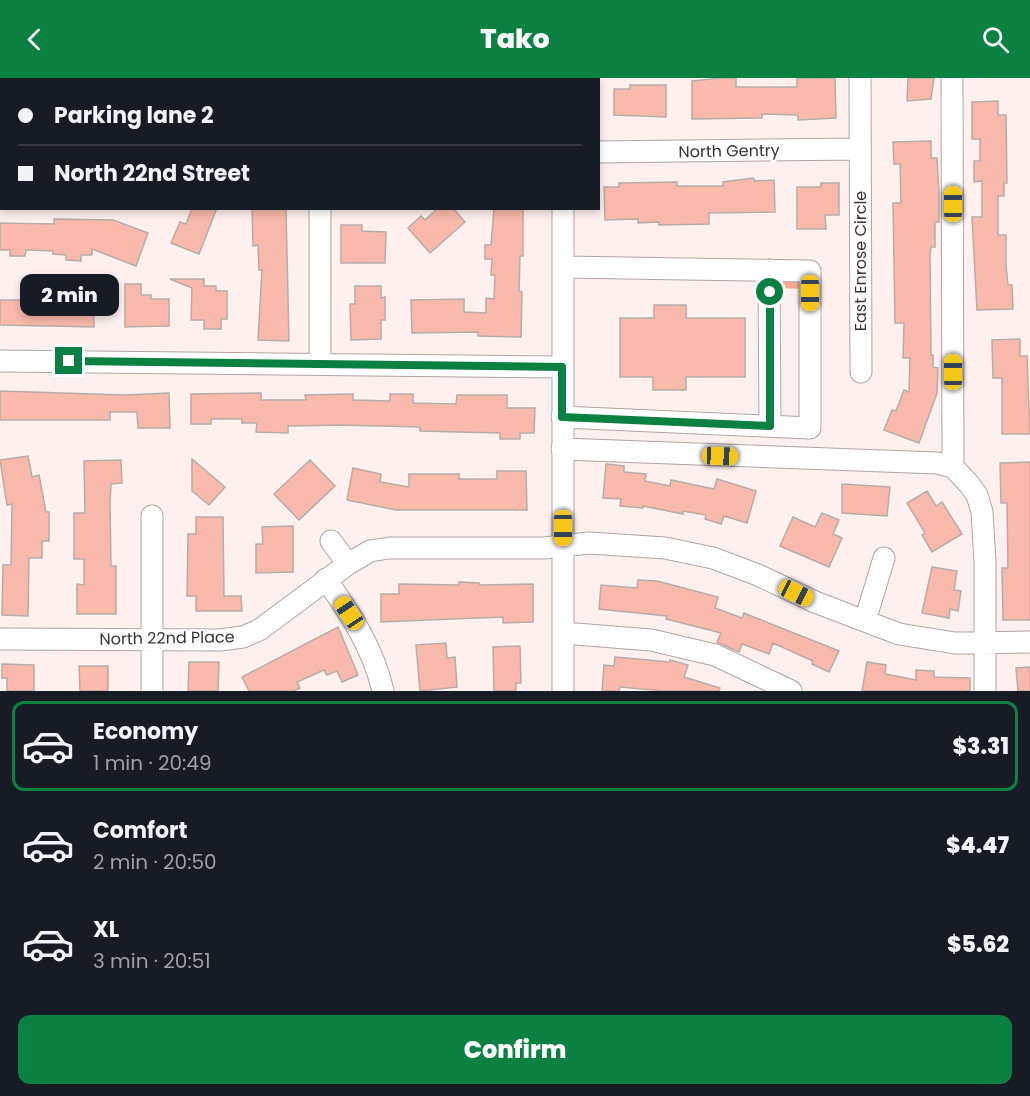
<!DOCTYPE html>
<meta charset="utf-8">
<style>
:root{--surface:#171b24;--page:#20242c;--text:#f1f3f6;--muted:#9ea1a6;--line:#363941;--accent:#0b8043}
body{margin:0;font-family:Poppins,sans-serif;background:var(--page);color:var(--text);height:100vh;display:flex;flex-direction:column;font-size:22px;white-space:nowrap}
*{box-sizing:border-box;margin:0}
p{font-size:20px;color:var(--muted)}
.icon{flex:none;width:33px;height:33px;fill:none;stroke:currentColor;stroke-width:2;stroke-linecap:round;stroke-linejoin:round}
.map{position:relative;height:613px;overflow:hidden}
.sheet{display:flex;flex-direction:column;background:var(--surface);flex:1}
.sheet>*{flex:none}
.hud{position:absolute;left:0px;top:0px;width:600px;height:132px;box-shadow:0 3px 9px #0003;display:grid;align-content:center;height:132px;padding:0 18px;background:var(--surface)}
.end{position:absolute;width:27px;height:27px;margin:-14px;border:8px solid #0b8043;background:#fff;box-shadow:0 0 0 3px #fff}
.from{border-radius:50%}
.bubble{position:absolute;height:42px;border-radius:12px;background:var(--surface);box-shadow:0 3px 9px #0003;font-size:20px;font-weight:800;line-height:42px;text-align:center}
.car{position:absolute;width:18px;height:36px;margin:-18px -9px;border-radius:8px;box-shadow:0 0 4px 2px #0007;background:linear-gradient(#f5c518 24%,#345 0 40%,#f5c518 0 76%,#345 0 86%,#f5c518 0)}
.hud b{display:flex;align-items:center;gap:21px;height:57px;font-size:22px}
.hud b+b{border-top:2px solid var(--line)}
.hud i{width:15px;height:15px;background:var(--text)}
ul{padding:10px 0 0;list-style:none}
li{display:flex;align-items:center;gap:18px;height:90px;margin:0 12px 9px;padding:0 6px;border:3px solid transparent;border-radius:12px}
li div{flex:1}
li b{display:block;font-size:22px}
li em{font-style:normal;font-weight:800}
li.on{border-color:var(--accent)}
li>.icon{width:54px;height:54px;stroke-width:1.5}
.cta{display:flex;gap:12px;margin-top:auto;padding:12px 18px}
.cta a{flex:1;height:69px;border-radius:12px;background:var(--accent);color:#fff;font-size:24px;font-weight:800;line-height:69px;text-align:center}
header{display:flex;justify-content:space-between;align-items:center;height:78px;padding:0 18px;background:var(--accent);color:#fff;font-size:27px;font-weight:800}
.map>svg:first-child{display:block}
.green{fill:#fda895}
.building{fill:#f9b9ab;stroke:#b8aca9;stroke-width:1.5}
.lines{fill:none;stroke-linecap:round;stroke-linejoin:round}
.minor-casing{stroke:#b1a5a3;stroke-width:23}
.minor{stroke:#fff;stroke-width:21}
.route{stroke:#0b8043;stroke-width:8}
.labels{text-anchor:middle;dominant-baseline:central;stroke-width:4.5;stroke-linejoin:round;paint-order:stroke}
.street-label{font-size:16px;fill:#383332;stroke:#fff}
</style>
<header><svg class="icon" aria-label="back" viewBox="0 0 24 24"><path d="M15 5l-7 7 7 7"/></svg>Tako<svg class="icon" aria-label="search" viewBox="0 0 24 24"><circle cx="10" cy="10" r="6"/><path d="M15 15l6 6"/></svg></header>
<div class="map">
<svg width="1030" height="613" viewBox="0 0 1030 613">
<rect width="100%" height="100%" fill="#fdf0ee"/>
<!-- green -->
<path class="green" d="M777,202L805,203V211L777,210Z"/>
<!-- building -->
<path class="building" d="M721,0H736V9H797V0H835L836,40L798,42V37L762,36V40L692,41V3Z
M908,0H934L931,21L907,23Z
M630,7H666V39L614,37V11H630Z
M998,23V37H1006L1007,105H1004V118H998V157H1006V188L1008,207H1012L1013,231L977,232L972,139H982V103L974,104V83H980V61H972V24Z
M931,63V80H937L939,114V144H935V169H931L930,177L931,277H933V289L938,290L937,315L919,365L884,352L892,332L896,333L904,312L909,314L910,280H903L904,245H895L893,125H901L900,86H894L893,64Z
M753,100L755,103L774,102L775,134L709,135V146L659,147V144L638,145V141L605,142L604,109H619V105L677,104V108H723V104Z
M821,105H839V137H825L826,151H797V109H821Z
M192,130H217L199,176L171,165L180,144L186,146Z
M252,130H286L289,263L258,262L262,192H259L258,167L253,168Z
M438,130H453L465,144L430,175L408,150L421,138L425,142Z
M494,130H523V178H520L519,213L522,214L521,259L478,258V254L412,255L411,222L464,221V234L486,235V220L494,221L495,197H491L492,181H485V167H491Z
M54,141L113,142L148,155L136,188L92,171V177H81V183L66,182V177L53,176V173L26,172L25,178H10V172H0V145L54,146Z
M341,147H362V153L386,154L385,185H341Z
M170,201H204V208H216V213H227V241H221V251H204V242H191L192,210Z
M125,206H141V217H151V221H169V248L125,249Z
M355,208H381V220L385,219V242H381V261L351,262L350,226H355Z
M70,213V219H94V249L0,247V222H47V214Z
M654,227H686V240H745V299H686V312H653V299H620V240H654Z
M1020,261V278H1027L1030,356H1002V300H993L992,262Z
M0,313L124,317L169,315L170,350H138L137,334H110V342H0Z
M261,315V322H306L305,317L353,316V322L390,323V316H413V325L456,326L457,317H507V330H535L534,355H520V361H500V355L420,353V349L340,347L288,348V355L256,354L257,345H242V341H211V346H191V316Z
M28,378L32,399L39,397L46,434H49V463H42V480H29L28,538L2,537L3,487H11L12,426L7,427L0,382Z
M192,381L225,409L209,427L192,413Z
M121,382L122,405L111,406L110,424L111,488H116V536H77V506L84,507V481H74V435H85L84,383Z
M310,382L335,408L299,442L274,416Z
M1030,384V542H1003L1002,490H1008L1007,425H1001L1000,385Z
M606,386L624,388V394L646,396L645,403L670,408L671,402L714,411L717,401L756,413L747,445L724,438L721,446L705,441L706,437L683,433V436L643,428V430L620,428L621,421L603,420Z
M353,390L381,396L380,404L409,409V396H459V401H497V393H526L527,432H396L347,422Z
M842,406L890,409L887,438L842,435Z
M927,413L936,428L942,424L962,456L932,474L922,457L925,455L907,425Z
M822,435L839,442L833,456L842,460L829,489L780,468L793,439L815,449Z
M196,439H223L224,518H241L242,533H196V518H187L188,456H196Z
M293,448V494L256,495V466H263L262,449Z
M932,489L957,493L954,512L961,513L958,533L950,531L949,540L922,535Z
M638,502L657,503L718,519L715,530L742,540L744,535L839,573L829,594L812,586L813,583L773,565L769,576L742,566L739,574L717,564L721,555L666,541L667,538L599,531L601,507L637,510Z
M459,504L479,505V507L533,506V544L503,545V539L381,544V516H399V506L459,507Z
M338,549L358,597L342,604L337,593L327,597L324,592L297,604L300,610L293,613H249L242,599Z
M446,565L447,580L455,579L457,609L420,613L416,567Z
M520,568L521,605H516V613H494L493,569Z
M615,579L670,584V582L688,587L684,599L720,610L719,613H664L620,609L619,613H602L604,587L614,588Z
M189,584H219L218,613H188Z
M867,584L886,587L885,596L916,602V592L934,593V599L970,600V613H862Z
M2,586L34,587V613H7V600H2Z
M79,588H108V613H80Z
M1030,589V613H1018L1016,590Z"/>
<g class="lines">
<defs>
<path id="minor" d="M319,0V2
M562,0V2
M860,0L861,294
M952,0L953,389
M598,74L860,71
M0,108H2
M769,192L770,348
M0,283L562,289
M320,286V130
M562,339L810,350V193L563,189
M562,371L937,385L953,389L969,406L977,417L982,434L985,484V613
M152,438V613
M331,463L348,486
M326,501C351,537 373,570 383,613
M865,543L884,480
M563,555L651,562L715,577L791,613
M0,561L220,562L243,559L259,552L348,486L370,473L389,470H544L589,465L665,470L713,480L758,497L815,524L899,556L955,565L1030,564
M563,613V130"/>
</defs>
<!-- minor casing -->
<use href="#minor" class="minor-casing"/>
<!-- minor -->
<use href="#minor" class="minor"/>
</g>
<g class="lines">
<!-- route -->
<path class="route" d="M69,283L562,289V339L770,348V214"/>
</g>
<g class="labels">
<!-- street labels -->
<g class="street-label">
<text transform="translate(729 73) rotate(-1)">North Gentry</text>
<text transform="translate(860 183) rotate(-90)">East Enrose Circle</text>
<text transform="translate(167 560) rotate(-1)">North 22nd Place</text>
</g>
</g>
</svg>
<i class="end from" style="left:770px;top:214px"></i>
<i class="end" style="left:69px;top:283px"></i>
<div class="bubble" style="left:20px;top:196px;width:99px">2 min</div>
<i class="car" style="left:953px;top:126px;rotate:0deg"></i>
<i class="car" style="left:810px;top:215px;rotate:180deg"></i>
<i class="car" style="left:953px;top:294px;rotate:0deg"></i>
<i class="car" style="left:720px;top:378px;rotate:92deg"></i>
<i class="car" style="left:563px;top:450px;rotate:180deg"></i>
<i class="car" style="left:796px;top:515px;rotate:116deg"></i>
<i class="car" style="left:349px;top:535px;rotate:326deg"></i>
<div class="hud">
<b><i class="from"></i>Parking lane 2</b>
<b><i></i>North 22nd Street</b>
</div>
</div>
<section class="sheet">
<ul>
<li class="on"><svg class="icon" aria-label="car" viewBox="0 0 24 24"><path d="M5 17H2v-5l4-1 3-4h7l3 4 3 1v5h-3M9 17h6M6 11h13"/><circle cx="7" cy="17" r="2"/><circle cx="17" cy="17" r="2"/></svg><div><b>Economy</b><p>1 min · 20:49</p></div><em>$3.31</em></li>
<li><svg class="icon" aria-label="car" viewBox="0 0 24 24"><path d="M5 17H2v-5l4-1 3-4h7l3 4 3 1v5h-3M9 17h6M6 11h13"/><circle cx="7" cy="17" r="2"/><circle cx="17" cy="17" r="2"/></svg><div><b>Comfort</b><p>2 min · 20:50</p></div><em>$4.47</em></li>
<li><svg class="icon" aria-label="car" viewBox="0 0 24 24"><path d="M5 17H2v-5l4-1 3-4h7l3 4 3 1v5h-3M9 17h6M6 11h13"/><circle cx="7" cy="17" r="2"/><circle cx="17" cy="17" r="2"/></svg><div><b>XL</b><p>3 min · 20:51</p></div><em>$5.62</em></li>
</ul>
<div class="cta"><a>Confirm</a></div>
</section>
